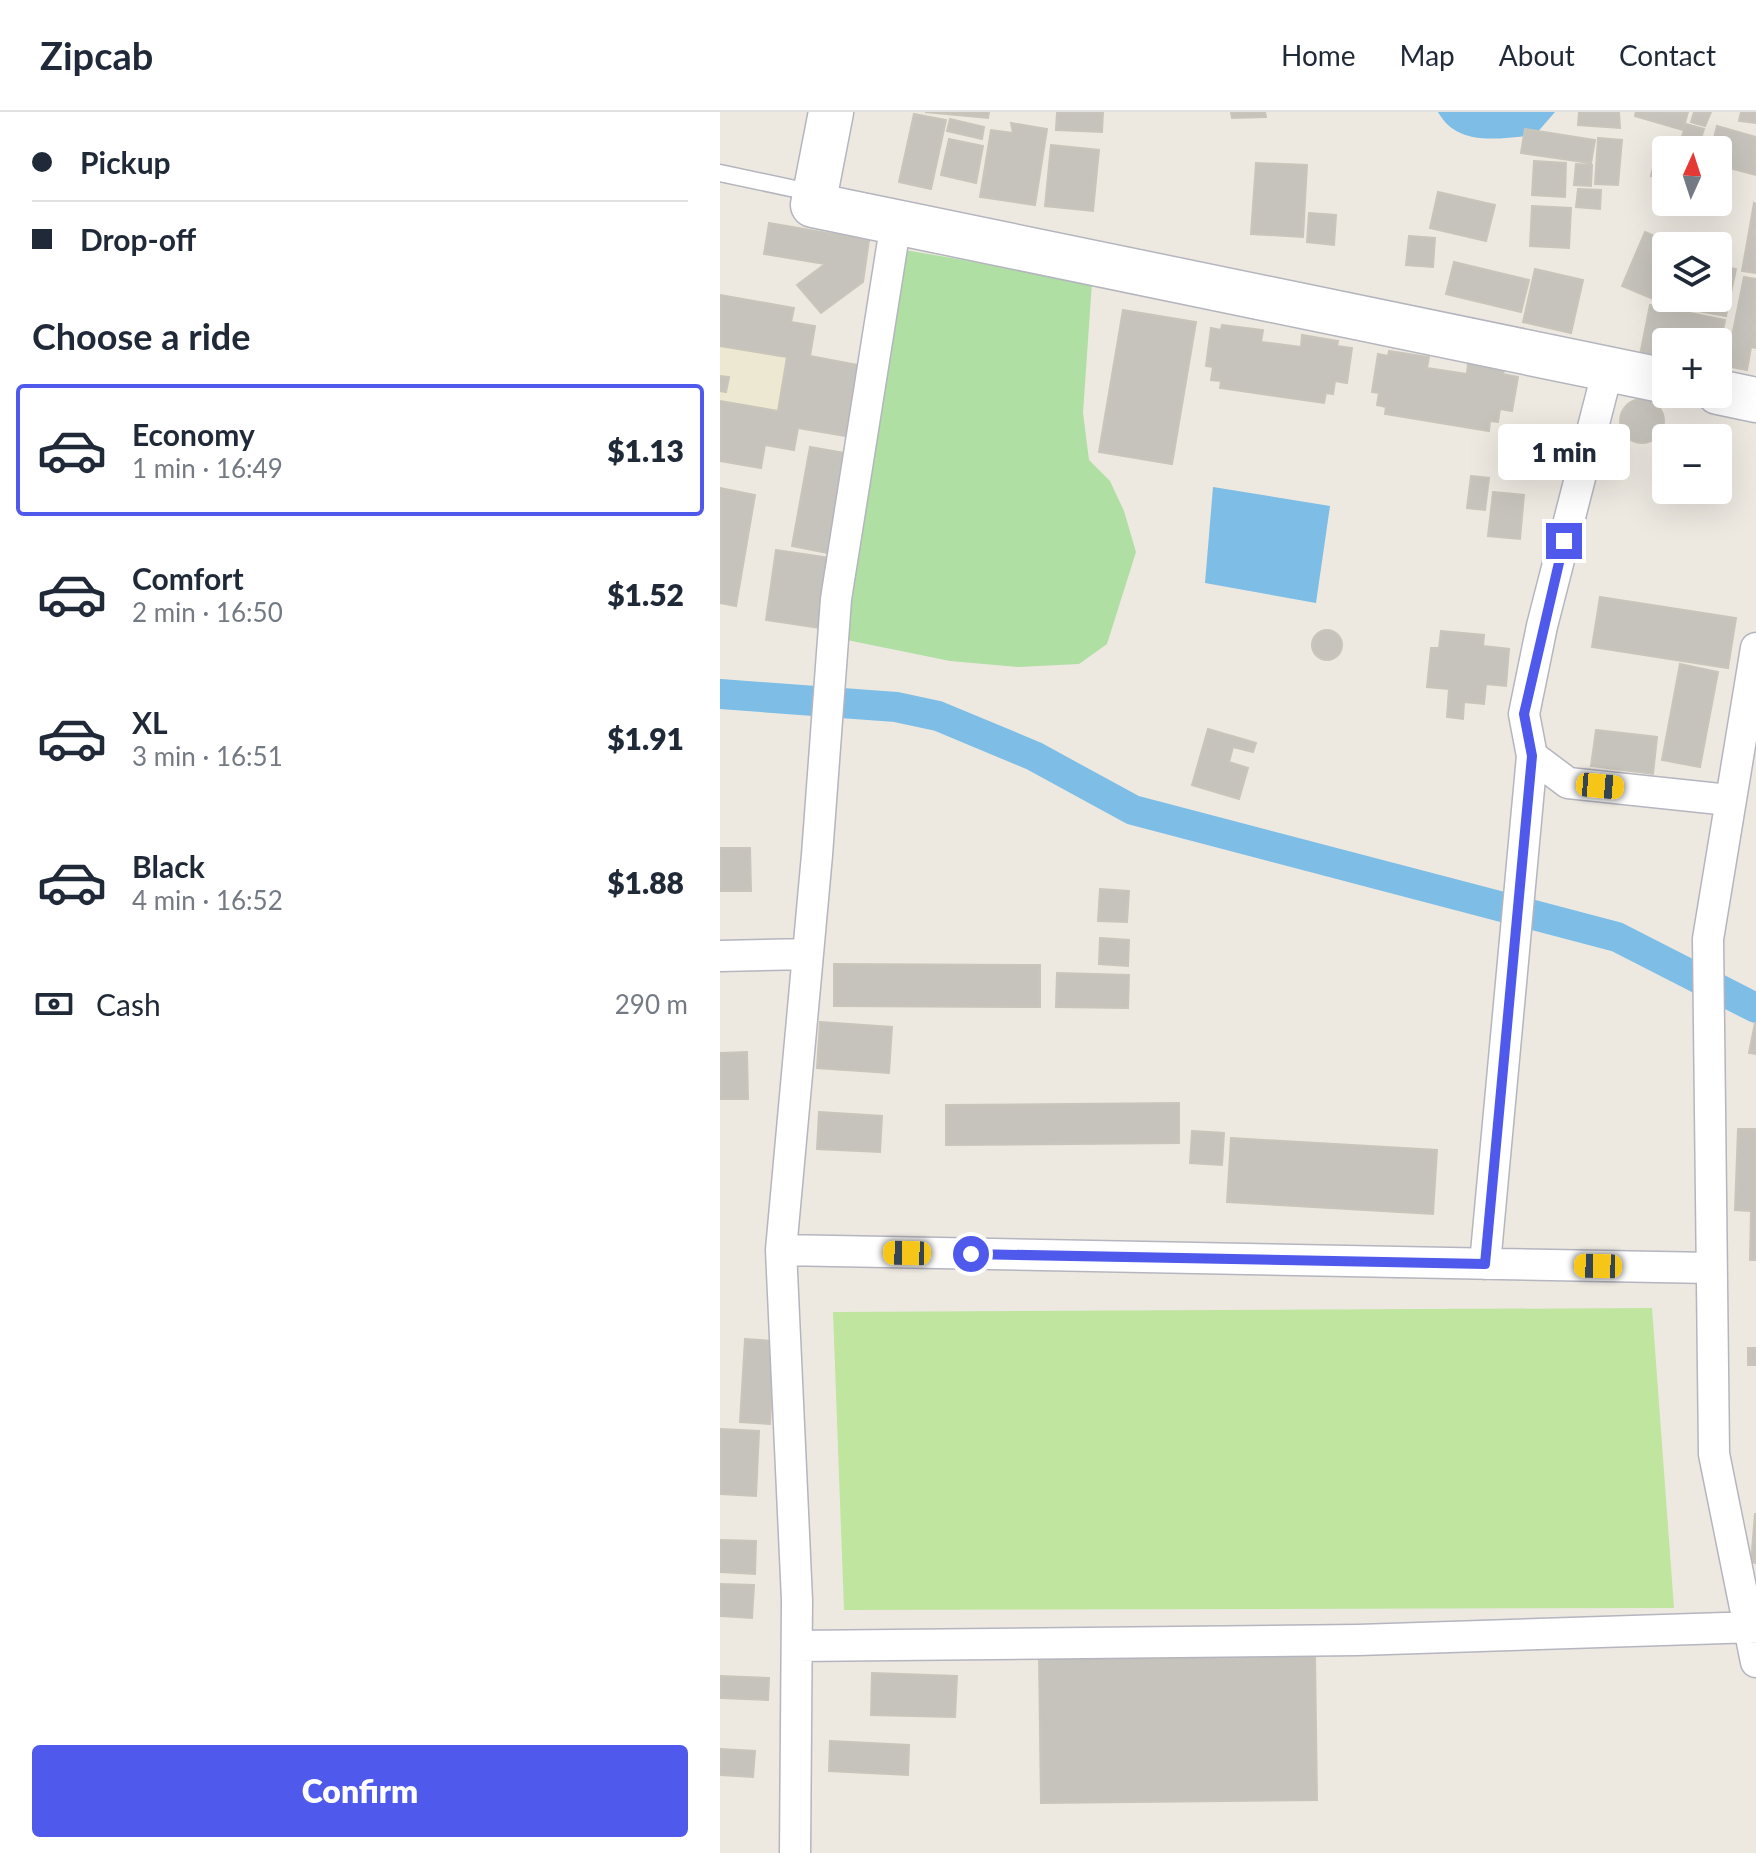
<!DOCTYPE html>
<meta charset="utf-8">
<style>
:root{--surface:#fff;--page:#f2f2f3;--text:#1f2937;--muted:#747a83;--line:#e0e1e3;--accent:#4f59ec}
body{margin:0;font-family:Lato,sans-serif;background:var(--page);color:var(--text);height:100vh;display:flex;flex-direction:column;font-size:30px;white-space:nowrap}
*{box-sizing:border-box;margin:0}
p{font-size:26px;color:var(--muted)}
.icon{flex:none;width:44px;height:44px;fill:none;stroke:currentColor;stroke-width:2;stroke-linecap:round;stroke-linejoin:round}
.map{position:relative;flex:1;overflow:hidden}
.sheet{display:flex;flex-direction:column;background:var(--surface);width:720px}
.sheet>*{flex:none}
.guide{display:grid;align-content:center;height:176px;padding:0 32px;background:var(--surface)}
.needle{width:52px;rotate:3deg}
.controls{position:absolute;left:932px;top:24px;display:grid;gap:16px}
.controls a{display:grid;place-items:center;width:80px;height:80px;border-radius:8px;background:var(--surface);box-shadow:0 8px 32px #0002;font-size:40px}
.end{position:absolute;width:36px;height:36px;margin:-18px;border:10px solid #4f59ec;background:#fff;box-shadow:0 0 0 4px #fff}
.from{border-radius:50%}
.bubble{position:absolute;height:56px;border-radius:8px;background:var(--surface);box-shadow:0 8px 32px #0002;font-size:26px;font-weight:800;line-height:56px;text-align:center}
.car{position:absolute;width:24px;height:48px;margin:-24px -12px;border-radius:10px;box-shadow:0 0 6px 2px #0007;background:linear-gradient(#f5c518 24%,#345 0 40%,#f5c518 0 76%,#345 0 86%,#f5c518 0)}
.guide b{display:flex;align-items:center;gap:28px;height:76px;font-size:30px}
.guide b+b{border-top:2px solid var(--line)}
.guide i{width:20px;height:20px;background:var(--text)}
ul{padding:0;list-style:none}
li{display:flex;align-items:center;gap:24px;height:132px;margin:0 16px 12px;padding:0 16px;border:4px solid transparent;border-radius:8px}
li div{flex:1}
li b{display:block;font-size:30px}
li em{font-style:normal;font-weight:800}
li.active{border-color:var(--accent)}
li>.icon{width:72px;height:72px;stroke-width:1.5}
h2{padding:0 32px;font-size:36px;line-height:96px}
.pay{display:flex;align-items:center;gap:20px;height:88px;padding:0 32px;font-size:30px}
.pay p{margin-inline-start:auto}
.cta{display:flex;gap:16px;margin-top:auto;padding:16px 32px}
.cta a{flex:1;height:92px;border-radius:8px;background:var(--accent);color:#fff;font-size:32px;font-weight:800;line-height:92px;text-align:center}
header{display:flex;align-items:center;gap:48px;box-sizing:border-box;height:112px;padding:0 40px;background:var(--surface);border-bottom:2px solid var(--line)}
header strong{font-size:38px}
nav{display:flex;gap:44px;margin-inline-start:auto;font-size:28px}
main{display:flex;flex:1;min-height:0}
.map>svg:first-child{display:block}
.education{fill:#ede8d2}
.green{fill:#afdfa2}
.pitch{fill:#bfe59f}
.water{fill:#7dbde6}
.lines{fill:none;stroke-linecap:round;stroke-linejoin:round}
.canal{stroke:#7dbde6;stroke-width:30}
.building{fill:#c6c3bc;stroke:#c9c5ba;stroke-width:2}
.lane-casing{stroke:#b4b5bf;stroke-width:19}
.street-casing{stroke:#b4b5bf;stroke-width:33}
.secondary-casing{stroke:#b4b5bf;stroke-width:47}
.lane{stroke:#fff;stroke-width:16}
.street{stroke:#fff;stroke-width:30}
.secondary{stroke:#fff;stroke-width:44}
.route{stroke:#4f59ec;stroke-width:10}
</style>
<header>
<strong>Zipcab</strong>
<nav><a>Home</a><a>Map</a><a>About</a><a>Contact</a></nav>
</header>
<main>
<section class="sheet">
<div class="guide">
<b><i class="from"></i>Pickup</b>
<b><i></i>Drop-off</b>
</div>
<h2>Choose a ride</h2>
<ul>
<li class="active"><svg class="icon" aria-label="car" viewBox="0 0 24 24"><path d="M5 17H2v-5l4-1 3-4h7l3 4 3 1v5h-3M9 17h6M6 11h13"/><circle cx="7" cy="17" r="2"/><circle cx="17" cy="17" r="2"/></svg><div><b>Economy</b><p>1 min · 16:49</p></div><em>$1.13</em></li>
<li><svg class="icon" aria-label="car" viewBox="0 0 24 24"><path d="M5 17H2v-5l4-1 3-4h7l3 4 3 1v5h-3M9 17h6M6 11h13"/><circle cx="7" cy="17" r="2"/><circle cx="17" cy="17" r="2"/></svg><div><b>Comfort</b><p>2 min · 16:50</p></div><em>$1.52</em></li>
<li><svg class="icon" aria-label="car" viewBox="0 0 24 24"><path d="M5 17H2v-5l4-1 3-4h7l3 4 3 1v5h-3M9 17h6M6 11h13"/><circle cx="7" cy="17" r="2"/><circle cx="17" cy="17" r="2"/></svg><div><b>XL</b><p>3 min · 16:51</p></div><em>$1.91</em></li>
<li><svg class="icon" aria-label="car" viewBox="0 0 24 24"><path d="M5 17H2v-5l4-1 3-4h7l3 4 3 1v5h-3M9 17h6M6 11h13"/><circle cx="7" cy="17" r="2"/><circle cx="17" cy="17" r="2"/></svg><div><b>Black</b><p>4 min · 16:52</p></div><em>$1.88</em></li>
</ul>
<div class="pay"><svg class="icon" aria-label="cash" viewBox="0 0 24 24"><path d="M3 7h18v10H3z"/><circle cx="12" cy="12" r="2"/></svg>Cash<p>290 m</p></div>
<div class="cta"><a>Confirm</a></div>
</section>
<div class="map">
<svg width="1036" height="1741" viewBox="0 0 1036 1741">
<rect width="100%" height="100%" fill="#ede9e1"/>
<!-- education -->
<path class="education" d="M0,183L74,196L71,210L95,214L91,244L138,253L126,324L79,316L74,338L45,333L41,356L0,349Z"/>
<!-- green -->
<path class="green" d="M179,137L372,170L363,301L369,348L390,369L404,399L416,440L387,532L359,552L298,555L230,549L122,527Z"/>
<!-- pitch -->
<path class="pitch" d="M932,1196L954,1496L124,1498L113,1200Z"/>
<!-- water -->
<path class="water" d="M718,0H835L815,23C781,26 738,36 718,0Z
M493,375L610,394L596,491L485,471Z"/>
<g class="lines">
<!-- canal -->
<path class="canal" d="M0,582L176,595L218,604L314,644L413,698L897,825L1036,896"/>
</g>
<!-- building -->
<path class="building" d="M205,0H269L268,6Z
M337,0H383L382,20L336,18Z
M511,0H545L546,5L512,6Z
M859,0H899L900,16L858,13Z
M916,0H968L963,18L915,4Z
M974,0H991L985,14L971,10Z
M1021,0H1036V11L1019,9Z
M194,2L226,8L211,77L179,70Z
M230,7L264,15L262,27L227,19Z
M291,11L327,17L315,93L260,85L271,18L293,21Z
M966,12L984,17L977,38L958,37Z
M997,14L1036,25V63L998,53V38H991Z
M805,17L875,28L871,51L801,41Z
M878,26L902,28L898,73L875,72Z
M229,27L263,34L256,71L221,63Z
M331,33L379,38L373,99L325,94Z
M937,40L946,42V67L931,64Z
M814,49L846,51L845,85L812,83Z
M536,51L587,53L583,125L531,122Z
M856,52L872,53L871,74L854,73Z
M858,77L881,78L880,97L856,95Z
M718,80L775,93L766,129L710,116Z
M1034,91L1036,92V161L1022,159Z
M812,94L851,96L849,136L810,134Z
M589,101L616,103L614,133L587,130Z
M49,111L149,128L143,170L101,201L77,173L105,152L44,142Z
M925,120L958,134H946L943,191L902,174Z
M689,124L715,126L713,155L686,153Z
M734,150L809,168L801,200L726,182Z
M998,154L1016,157L1006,204L957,195L959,186H998Z
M815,157L863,168L851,221L803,210Z
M1024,165L1036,167V236L1031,235L1027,258L1006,254Z
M0,183L74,196L71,210L95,214L90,244L138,253L126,324L78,316L74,338L45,333L41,356L0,349V289L58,299L67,245L0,234Z
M930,193L1005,208L998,243V230H946V248L920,243Z
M403,198L476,210L452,352L379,340Z
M502,213L543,218L541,230L581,235L582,223L618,229L617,234L632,236L627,271L615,269L613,282L606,281L604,291L500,276L501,269L491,268L493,255L486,254L491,216L501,218Z
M669,239L709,245L707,256L747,262L748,251L784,257L783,262L798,265L792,299L780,297L778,310L770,309L769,319L665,302L666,295L657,293L659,281L652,280L658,242L668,244Z
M0,264L9,265L6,280L0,279Z
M900 309a22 22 0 1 1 44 0a22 22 0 1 1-44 0Z
M90,335L131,342L113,442L72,434Z
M751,364L769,366L765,398L747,396Z
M0,376L35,383L16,494L0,491Z
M773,380L804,383L800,427L768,424Z
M56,438L111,446L101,516L46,508Z
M880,485L1016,506L1008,556L872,535Z
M592 533a15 15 0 1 1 30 0a15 15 0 1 1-30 0Z
M721,519L764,523L763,534L789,537L786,574L766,572L764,592L744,590L743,607L727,605L729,577L707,575L711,536H719Z
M960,552L998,560L980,655L942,648Z
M488,617L536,631L533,640L513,635L509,650L528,656L519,687L472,673Z
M876,618L937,625L933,662L871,654Z
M0,736H30L31,779H0Z
M380,777L409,779L407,810L378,809Z
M380,826L409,828L408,854L379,852Z
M114,852L320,853V895L114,894Z
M337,861L409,863L408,896L336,895Z
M100,910L172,915L169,961L97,956Z
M1035,911H1036V942L1029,941Z
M27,940L28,987H0V941Z
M459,991V1031L226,1033V993Z
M99,1000L162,1004L160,1040L97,1037Z
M1018,1017H1036V1148H1030L1031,1099L1015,1098Z
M472,1019L504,1021L502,1053L470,1051Z
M511,1026L717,1038L713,1102L507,1090Z
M25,1227L54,1229L50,1312L20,1310Z
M1028,1236H1036V1253H1028Z
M0,1317L39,1319L36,1384L0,1382Z
M1035,1402H1036V1451L1031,1450Z
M0,1428L36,1429L35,1462L0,1460Z
M0,1472L34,1473L32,1506L0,1504Z
M595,1542L597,1688L321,1691L319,1545Z
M152,1561L237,1564L235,1605L151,1603Z
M0,1564L49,1566L48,1588L0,1586Z
M110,1629L189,1633L188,1663L109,1659Z
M0,1637L35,1639L33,1665L0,1663Z"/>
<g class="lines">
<defs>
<path id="lane" d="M0,61L94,81"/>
<path id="street" d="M888,257L822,514L804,602L812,644L848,671L1009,688
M1036,536L988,827L994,1342L1036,1550
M0,844L87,842
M61,1138L991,1156
M765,1152L812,644
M77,1534L638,1528L1036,1515
M75,1741L77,1488L61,1138L97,743L116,487L176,110"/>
<path id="secondary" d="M111,0L93,93L946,269
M998,280L1036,288"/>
</defs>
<!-- lane casing -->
<use href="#lane" class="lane-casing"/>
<!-- street casing -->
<use href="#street" class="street-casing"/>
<!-- secondary casing -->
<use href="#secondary" class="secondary-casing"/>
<!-- lane -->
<use href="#lane" class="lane"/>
<!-- street -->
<use href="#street" class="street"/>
<!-- secondary -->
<use href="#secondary" class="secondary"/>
</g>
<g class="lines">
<!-- route -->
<path class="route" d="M251,1142L765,1152L812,644L804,602L844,429"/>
</g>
</svg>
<div class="controls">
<a><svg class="needle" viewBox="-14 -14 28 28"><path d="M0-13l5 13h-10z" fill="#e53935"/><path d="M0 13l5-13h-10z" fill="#747a83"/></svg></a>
<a><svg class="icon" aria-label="layers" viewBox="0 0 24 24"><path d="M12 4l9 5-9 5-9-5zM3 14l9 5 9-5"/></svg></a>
<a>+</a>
<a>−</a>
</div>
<i class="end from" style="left:251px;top:1142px"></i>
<i class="end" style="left:844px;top:429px"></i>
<div class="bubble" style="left:778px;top:312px;width:132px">1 min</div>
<i class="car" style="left:880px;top:674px;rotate:95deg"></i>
<i class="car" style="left:187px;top:1141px;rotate:271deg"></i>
<i class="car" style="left:878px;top:1154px;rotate:271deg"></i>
</div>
</main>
